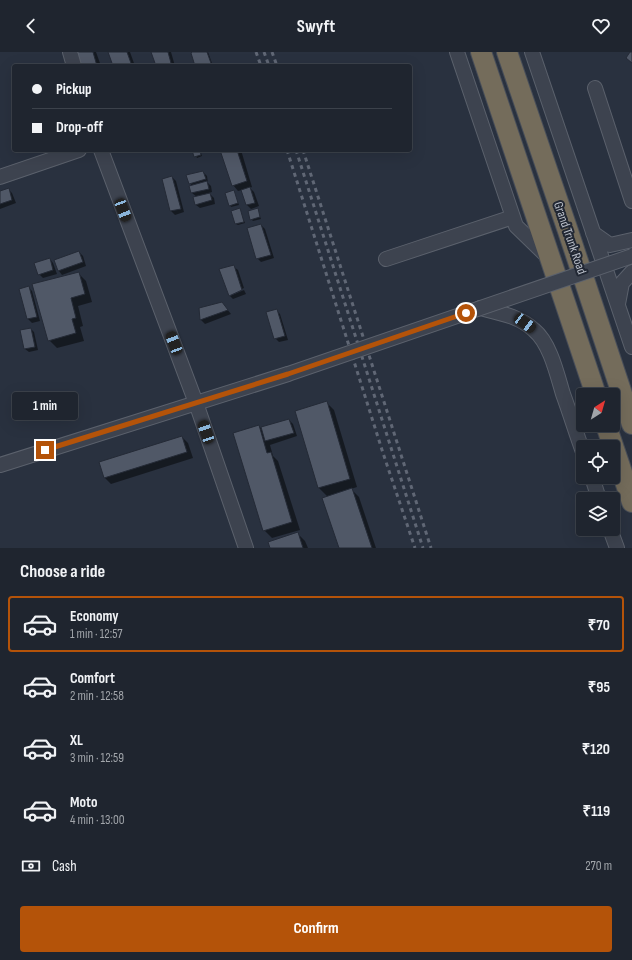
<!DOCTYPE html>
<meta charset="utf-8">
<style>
:root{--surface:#1f252f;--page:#272d37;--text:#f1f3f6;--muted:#a1a5aa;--line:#3c424b;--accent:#b45309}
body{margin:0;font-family:"Sofia Sans Condensed",sans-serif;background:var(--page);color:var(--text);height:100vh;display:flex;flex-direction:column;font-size:15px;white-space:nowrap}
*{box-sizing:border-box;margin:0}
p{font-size:13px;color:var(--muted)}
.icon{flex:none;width:22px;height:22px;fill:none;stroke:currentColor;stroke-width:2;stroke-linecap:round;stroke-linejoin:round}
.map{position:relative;height:496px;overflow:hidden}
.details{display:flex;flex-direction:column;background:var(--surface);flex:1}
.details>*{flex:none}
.hud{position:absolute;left:12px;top:12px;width:400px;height:88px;border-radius:4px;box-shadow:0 4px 16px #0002,0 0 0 1px var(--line);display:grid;align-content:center;height:88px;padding:0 20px;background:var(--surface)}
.needle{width:26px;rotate:37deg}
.buttons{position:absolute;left:576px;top:336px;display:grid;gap:8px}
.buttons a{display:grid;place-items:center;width:44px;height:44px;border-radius:4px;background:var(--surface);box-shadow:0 4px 16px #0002,0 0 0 1px var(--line);font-size:20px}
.end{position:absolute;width:18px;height:18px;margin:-9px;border:5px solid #b45309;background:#fff;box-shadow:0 0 0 2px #fff}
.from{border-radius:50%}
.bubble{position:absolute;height:28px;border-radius:4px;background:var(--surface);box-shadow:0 4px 16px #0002,0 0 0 1px var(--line);font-size:13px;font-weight:700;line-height:28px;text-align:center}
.car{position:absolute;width:12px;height:24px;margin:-12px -6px;border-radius:5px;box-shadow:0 0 3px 1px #0007;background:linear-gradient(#222 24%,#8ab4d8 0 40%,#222 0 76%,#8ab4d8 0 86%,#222 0)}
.hud b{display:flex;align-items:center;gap:14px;height:38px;font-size:15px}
.hud b+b{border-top:1px solid var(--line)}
.hud i{width:10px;height:10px;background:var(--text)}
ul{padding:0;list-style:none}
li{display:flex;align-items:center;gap:12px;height:56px;margin:0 8px 6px;padding:0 12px;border:2px solid transparent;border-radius:4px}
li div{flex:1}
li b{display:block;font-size:15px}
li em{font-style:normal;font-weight:700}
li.selected{border-color:var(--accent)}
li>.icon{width:36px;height:36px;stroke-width:1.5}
h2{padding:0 20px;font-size:18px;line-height:48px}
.pay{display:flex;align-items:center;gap:10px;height:44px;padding:0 20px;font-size:15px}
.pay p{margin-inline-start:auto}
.cta{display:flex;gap:8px;margin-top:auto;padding:8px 20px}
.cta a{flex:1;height:46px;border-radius:4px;background:var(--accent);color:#fff;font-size:16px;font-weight:700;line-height:46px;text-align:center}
header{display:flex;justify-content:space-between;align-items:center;height:52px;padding:0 20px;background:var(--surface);font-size:18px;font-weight:700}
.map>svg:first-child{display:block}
.shadow{fill:#0007}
.building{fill:#505867;stroke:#242a36}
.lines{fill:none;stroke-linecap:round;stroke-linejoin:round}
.minor-casing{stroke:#5b616c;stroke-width:16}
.highway-casing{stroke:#484e59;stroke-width:22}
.minor{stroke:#3d434f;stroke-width:14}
.highway{stroke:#746c5b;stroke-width:20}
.rail{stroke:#606775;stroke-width:3;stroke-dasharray:4 4;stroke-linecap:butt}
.minor-bridge-casing{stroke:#5b616c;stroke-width:16;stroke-linecap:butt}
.minor-bridge{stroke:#3d434f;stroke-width:14}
.route{stroke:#b45309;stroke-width:5}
.labels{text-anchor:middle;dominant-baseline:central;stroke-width:4;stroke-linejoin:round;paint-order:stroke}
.street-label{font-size:13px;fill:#babfc9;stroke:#222834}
</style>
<header><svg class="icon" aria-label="back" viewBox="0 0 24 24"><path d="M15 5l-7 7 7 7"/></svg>Swyft<svg class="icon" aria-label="heart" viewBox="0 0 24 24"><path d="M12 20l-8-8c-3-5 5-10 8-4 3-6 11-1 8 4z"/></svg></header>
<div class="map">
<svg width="632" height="496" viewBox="0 0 632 496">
<rect width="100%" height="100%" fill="#29313f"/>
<!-- shadow -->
<path class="shadow" d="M75,0H96L101,14H79Z
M109,0H130L135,14H114Z
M152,0H171L175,14H157Z
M196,0H208L213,14H196Z
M193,98H200L202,104L197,106Z
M221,98H241L252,135L250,136L254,140L259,154L251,157L247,153L242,138L238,139L233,133Z
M203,120L207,124L208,131L211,134L212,140L209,141L214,146L215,152L200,156L196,153L197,145L192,141L191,135L192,134L190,131Z
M172,125L176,129L184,160L175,163L171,159L163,128Z
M8,137L12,141L16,151L0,157V140Z
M234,140L239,153L231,155L230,153Z
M239,157L245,171L238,173L236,172Z
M257,157L261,167L253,169L251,167Z
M261,173L265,177L274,206L261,210L257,206Z
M79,200L83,204L86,214L62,223L59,219Z
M50,207L53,211L57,222L43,226L39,222Z
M234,215L238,218L244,236L230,242V244V243Z
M78,221L86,229L92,250L78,254L83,274L80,275L84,289L57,296L49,288Z
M28,235L32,239L40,269L32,271L28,267L20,237Z
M244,238L246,242L233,247L230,244Z
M222,251L231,262L205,272L201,268L200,257Z
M276,258L280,262L288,288L279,290L275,286Z
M31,277L34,280L38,298L29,300L25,297Z
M326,350L334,358L357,435L351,437L359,445L376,496H340L328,445L319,436Z
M289,368L293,372L297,384L270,393L273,404L278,409L300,478L272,486L264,478L258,374L261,376Z
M182,385L188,391L193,406L111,432L105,426L100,411Z
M297,481L305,489L308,496H271Z"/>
<!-- building -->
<path class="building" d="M74,0H93L97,14H78Z
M108,0H127L132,14H113Z
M151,0H168L171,11L162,14H156Z
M192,0H207L212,14H195L191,1Z
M630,0H632V11L626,6Z
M192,98H200L201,103L194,105Z
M220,98H237L247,129L232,134Z
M203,119L206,127L189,132L186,123Z
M172,124L181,157L170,159L162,127Z
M207,129L209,137L191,141L189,134Z
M250,135L255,151L246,153L241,138Z
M9,136L12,148L0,152V139Z
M234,138L238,151L229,154L225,141Z
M210,141L212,148L195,153L193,145Z
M240,156L244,170L235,172L231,159Z
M258,156L260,165L250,168L248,159Z
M261,172L271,203L256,207L247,176Z
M79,199L83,210L58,219L54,208Z
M50,206L53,218L38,223L34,211Z
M234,213L242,238L229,244L219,217Z
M79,220L85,242L71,246L76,266L72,267L76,281L48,289L32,232Z
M29,234L37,265L27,267L19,237Z
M222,250L228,258L200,268L199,256Z
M277,257L285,284L274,287L266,260Z
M31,276L35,295L24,297L20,278Z
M327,349L350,427L318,436L295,359Z
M289,367L294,381L265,389L261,375Z
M259,373L267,401L271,400L292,470L263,479L233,381Z
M182,384L187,400L104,426L99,410Z
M352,436L372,496H339L322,446Z
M298,480L303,496H270L268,490Z"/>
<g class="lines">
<defs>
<path id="minor" d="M70,0L74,14
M457,0L516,174L549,206
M532,0L632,295
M595,36L632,149
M101,98L196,351L246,496
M0,125L79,98
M593,181L610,193L632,188
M386,207L513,165
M618,252L622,231L632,220
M480,256C500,261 519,264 534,278C550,291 557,322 563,342C570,361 576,381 583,400
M0,413L288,322
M592,425L599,447
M610,477L617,496"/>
<path id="highway" d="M481,0L596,343
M507,0L568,179L632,372
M606,373L632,450"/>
</defs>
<!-- minor casing -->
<use href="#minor" class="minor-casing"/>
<!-- highway casing -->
<use href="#highway" class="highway-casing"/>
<!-- minor -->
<use href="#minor" class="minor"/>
<!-- highway -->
<use href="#highway" class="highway"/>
<!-- rail -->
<path class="rail" d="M256,0L261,14
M264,0L269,14
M272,0L277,14
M287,98L383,401L415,496
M296,98L423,496
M303,98L431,496"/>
<defs>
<path id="minor-bridge" d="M288,322L632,204"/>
</defs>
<!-- minor-bridge casing -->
<use href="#minor-bridge" class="minor-bridge-casing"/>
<!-- minor-bridge -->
<use href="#minor-bridge" class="minor-bridge"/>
</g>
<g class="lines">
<!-- route -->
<path class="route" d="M45,398L288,322L466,261"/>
</g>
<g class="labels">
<!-- street labels -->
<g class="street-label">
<text transform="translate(570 186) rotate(71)">Grand Trunk Road</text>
</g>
</g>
</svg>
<div class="buttons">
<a><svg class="needle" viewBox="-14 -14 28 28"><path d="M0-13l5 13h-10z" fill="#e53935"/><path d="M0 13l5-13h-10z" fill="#a1a5aa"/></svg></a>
<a><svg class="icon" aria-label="locate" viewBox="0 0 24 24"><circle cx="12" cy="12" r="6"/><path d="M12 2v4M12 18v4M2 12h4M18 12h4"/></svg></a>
<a><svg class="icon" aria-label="layers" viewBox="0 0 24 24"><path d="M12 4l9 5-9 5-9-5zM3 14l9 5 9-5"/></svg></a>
</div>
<i class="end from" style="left:466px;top:261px"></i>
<i class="end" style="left:45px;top:398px"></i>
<div class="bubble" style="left:12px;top:340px;width:66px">1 min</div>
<i class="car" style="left:123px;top:158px;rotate:159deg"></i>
<i class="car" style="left:525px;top:271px;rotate:127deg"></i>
<i class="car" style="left:174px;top:291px;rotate:339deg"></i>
<i class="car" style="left:206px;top:380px;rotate:341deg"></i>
<div class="hud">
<b><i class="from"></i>Pickup</b>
<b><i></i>Drop-off</b>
</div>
</div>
<section class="details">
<h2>Choose a ride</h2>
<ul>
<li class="selected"><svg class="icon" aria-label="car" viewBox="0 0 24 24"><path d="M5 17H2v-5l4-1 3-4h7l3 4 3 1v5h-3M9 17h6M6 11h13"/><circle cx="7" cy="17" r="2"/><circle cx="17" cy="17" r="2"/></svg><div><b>Economy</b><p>1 min · 12:57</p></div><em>₹70</em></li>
<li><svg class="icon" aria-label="car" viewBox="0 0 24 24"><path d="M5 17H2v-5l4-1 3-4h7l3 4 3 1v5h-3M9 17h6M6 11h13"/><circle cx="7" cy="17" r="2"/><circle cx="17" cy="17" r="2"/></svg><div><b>Comfort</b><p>2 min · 12:58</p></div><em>₹95</em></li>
<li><svg class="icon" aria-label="car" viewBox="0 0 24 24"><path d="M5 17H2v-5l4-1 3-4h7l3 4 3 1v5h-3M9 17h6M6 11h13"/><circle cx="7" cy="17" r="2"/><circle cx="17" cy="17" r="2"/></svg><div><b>XL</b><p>3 min · 12:59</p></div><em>₹120</em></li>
<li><svg class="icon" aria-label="car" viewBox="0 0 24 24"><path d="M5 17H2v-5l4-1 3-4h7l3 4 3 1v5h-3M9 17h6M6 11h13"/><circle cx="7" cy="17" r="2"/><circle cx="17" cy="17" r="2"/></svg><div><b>Moto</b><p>4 min · 13:00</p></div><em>₹119</em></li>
</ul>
<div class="pay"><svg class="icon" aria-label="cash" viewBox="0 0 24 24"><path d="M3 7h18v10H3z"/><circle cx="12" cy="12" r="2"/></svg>Cash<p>270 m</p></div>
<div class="cta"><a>Confirm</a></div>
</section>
